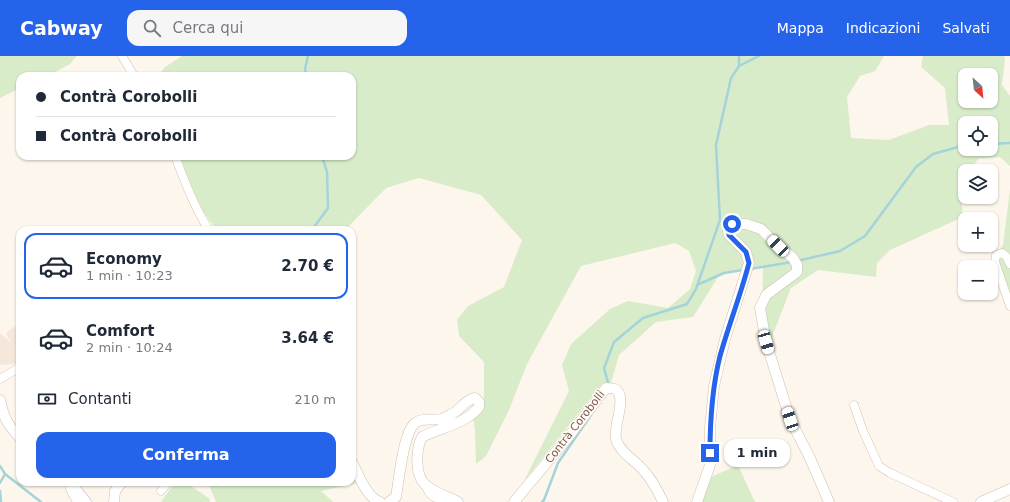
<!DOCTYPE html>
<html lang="it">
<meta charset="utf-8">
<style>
:root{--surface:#fff;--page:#f6f6f7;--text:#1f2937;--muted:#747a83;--line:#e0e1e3;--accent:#2563eb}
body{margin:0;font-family:"DejaVu Sans",sans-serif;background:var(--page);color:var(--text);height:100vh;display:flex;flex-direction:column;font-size:15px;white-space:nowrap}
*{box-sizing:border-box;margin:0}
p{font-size:13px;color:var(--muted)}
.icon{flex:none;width:22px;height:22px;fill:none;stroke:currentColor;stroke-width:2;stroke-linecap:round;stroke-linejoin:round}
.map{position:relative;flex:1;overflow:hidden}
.panel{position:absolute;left:16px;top:170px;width:340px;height:260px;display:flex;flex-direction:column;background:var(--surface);border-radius:12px;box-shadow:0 1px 3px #0004}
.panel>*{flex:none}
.banner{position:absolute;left:16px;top:16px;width:340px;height:88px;border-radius:12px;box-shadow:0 1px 3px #0004;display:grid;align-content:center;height:88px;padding:0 20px;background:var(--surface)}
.needle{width:26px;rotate:153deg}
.controls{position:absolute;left:958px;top:12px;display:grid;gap:8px}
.controls a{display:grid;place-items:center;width:40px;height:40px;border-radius:8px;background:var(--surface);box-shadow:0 1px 3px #0004;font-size:20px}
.end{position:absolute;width:18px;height:18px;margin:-9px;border:5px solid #2563eb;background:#fff;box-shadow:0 0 0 2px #fff}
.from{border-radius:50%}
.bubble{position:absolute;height:28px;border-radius:12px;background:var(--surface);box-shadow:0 1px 3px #0004;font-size:13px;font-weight:600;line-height:28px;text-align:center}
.car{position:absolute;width:12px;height:24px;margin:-12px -6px;border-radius:5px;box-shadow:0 0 3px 1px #0007;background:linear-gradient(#fff 24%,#345 0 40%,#fff 0 76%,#345 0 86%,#fff 0)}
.banner b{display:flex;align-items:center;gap:14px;height:38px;font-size:15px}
.banner b+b{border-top:1px solid var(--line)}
.banner i{width:10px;height:10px;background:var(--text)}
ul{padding:7px 0 0;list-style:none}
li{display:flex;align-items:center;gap:12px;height:66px;margin:0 8px 6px;padding:0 12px;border:2px solid transparent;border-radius:12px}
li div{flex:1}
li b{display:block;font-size:15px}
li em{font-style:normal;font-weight:600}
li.current{border-color:var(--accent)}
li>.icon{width:36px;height:36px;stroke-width:1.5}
.pay{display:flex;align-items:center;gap:10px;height:44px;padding:0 20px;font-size:15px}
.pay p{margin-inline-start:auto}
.action{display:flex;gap:8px;margin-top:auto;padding:8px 20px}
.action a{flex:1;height:46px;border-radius:12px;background:var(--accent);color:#fff;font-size:16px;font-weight:600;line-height:46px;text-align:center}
header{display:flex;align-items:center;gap:24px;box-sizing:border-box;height:56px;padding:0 20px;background:var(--accent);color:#fff}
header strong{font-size:19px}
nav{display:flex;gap:22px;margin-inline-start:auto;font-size:14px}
.search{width:280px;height:36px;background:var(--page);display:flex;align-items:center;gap:10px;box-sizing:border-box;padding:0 14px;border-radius:12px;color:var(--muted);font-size:15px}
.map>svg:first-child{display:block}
.residential{fill:#f5e8da}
.green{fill:#d8ecc9;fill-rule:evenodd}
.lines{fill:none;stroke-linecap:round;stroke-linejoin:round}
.stream{stroke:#a5d3da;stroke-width:2.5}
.minor-casing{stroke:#d1beb0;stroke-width:9}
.tertiary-casing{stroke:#d1beb0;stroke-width:11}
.minor{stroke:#fff;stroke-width:8}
.tertiary{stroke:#fff;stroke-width:10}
.route{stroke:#2563eb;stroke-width:5}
.labels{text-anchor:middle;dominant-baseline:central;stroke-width:3;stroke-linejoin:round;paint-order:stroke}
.street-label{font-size:11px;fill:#7a5c4d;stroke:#fffaf3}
</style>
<header>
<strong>Cabway</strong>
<div class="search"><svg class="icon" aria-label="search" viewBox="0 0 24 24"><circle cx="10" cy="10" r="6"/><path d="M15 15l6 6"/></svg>Cerca qui</div>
<nav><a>Mappa</a><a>Indicazioni</a><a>Salvati</a></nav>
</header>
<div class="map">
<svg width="1010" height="446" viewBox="0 0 1010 446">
<rect width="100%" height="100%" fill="#fdf6ec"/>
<!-- residential -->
<path class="residential" d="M20,268V306L14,308L0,309V277L12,287L6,278L9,274Z"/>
<!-- green -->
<path class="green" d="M0,0H77L70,8L48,20H20V32L0,42Z
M182,0H884L875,15L860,20L847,41L851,82L889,84L929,69H949L945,32L921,11L923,0H1004L1005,3L1002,29L1010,40V110L1000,101L978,103L969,115H965V121L960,127L963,161L890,194L877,207L876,221L818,214L791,232L770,286L762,255L763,211L720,218L693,261L656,266L619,299L611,327L602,328L524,425L569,335L562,309L571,288L610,253L628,245L668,252L690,233L696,215L689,195L675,187L581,210L527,308L509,354L486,400L476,408L475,373L473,362L484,343V306L459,280L457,264L468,250L504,231L522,184L481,139L419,122L386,132L345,174H217L197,148L177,100H352V20H158L165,11ZM965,19H991V45H965ZM965,67H991V93H965Z
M1010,134V242L994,200L1003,189Z
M738,409L754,444L756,446H699L711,421Z
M352,415L357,427L321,435L333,446H216L208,427L206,426H352Z
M175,426H185L210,443L209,445L210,446H161Z"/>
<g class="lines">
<!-- stream -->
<path class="stream" d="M739,0V10
M306,20L305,13L308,0
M991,88L1010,87
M312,174L328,152L327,116L322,100
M797,205L840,195L865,180L916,111L933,98L965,89
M750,213L792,206
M697,229L724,217L743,214
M609,330L604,312L614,286L643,262L687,248L696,233L720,164L716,89L731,22L739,10L759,0
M0,410L5,418L41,446
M0,427L5,418
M0,435L1,446
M542,446L544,444L558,407L591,359"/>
<defs>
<path id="minor" d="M122,0L134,20
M175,100C185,126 194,151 209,174
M1010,208L1006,200L1002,197L996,199L995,206L1010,250
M0,323L20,311
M854,349L863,375L879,410L890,417L953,446
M71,427L70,433L77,446
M426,430C429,440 434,441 443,446
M161,435L168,426"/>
<path id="tertiary" d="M0,344C4,362 7,368 20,382
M352,406C358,418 367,442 380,446
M70,426L86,446
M114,446L115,435L122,426
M389,446L396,441C399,424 403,377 415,367C423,361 433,365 442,363C444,362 448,360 450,359C460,355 464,344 475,342L479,346V351C464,369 442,371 422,381C416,393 414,421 427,430C436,437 448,441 458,446
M514,446L569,380L606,332C609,332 613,332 615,333C628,340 613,370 616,383C620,397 635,404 644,415C652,424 658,435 663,446
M697,446L710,409V372L714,330L725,283L749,207L746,196L729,179L728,175L732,168H746L761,173L778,190L793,202L797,209V216L766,239L760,252L766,286L790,363L810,402L829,446
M981,446L1010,433"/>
</defs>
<!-- minor casing -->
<use href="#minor" class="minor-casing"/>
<!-- tertiary casing -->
<use href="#tertiary" class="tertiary-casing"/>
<!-- minor -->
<use href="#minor" class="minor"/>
<!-- tertiary -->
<use href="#tertiary" class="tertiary"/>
</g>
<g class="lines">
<!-- route -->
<path class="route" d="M710,397C710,364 712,332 720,300C729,268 741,238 749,207L746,196L729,179L728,175L732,168"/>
</g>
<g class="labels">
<!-- street labels -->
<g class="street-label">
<text transform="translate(575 371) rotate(-52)">Contrà Corobolli</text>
</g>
</g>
</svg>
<div class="controls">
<a><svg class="needle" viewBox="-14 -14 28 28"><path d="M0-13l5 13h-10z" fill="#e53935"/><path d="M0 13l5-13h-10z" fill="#747a83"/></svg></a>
<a><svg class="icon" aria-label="locate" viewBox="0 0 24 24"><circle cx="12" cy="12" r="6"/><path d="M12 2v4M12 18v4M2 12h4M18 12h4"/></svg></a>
<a><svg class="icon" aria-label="layers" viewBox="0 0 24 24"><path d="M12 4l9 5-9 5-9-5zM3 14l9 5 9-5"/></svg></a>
<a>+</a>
<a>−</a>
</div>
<i class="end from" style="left:732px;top:168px"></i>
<i class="end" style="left:710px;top:397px"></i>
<div class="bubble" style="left:724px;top:383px;width:66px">1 min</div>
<i class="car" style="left:778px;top:190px;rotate:315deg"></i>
<i class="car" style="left:766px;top:286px;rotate:164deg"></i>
<i class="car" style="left:790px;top:363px;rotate:342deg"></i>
<div class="banner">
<b><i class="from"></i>Contrà Corobolli</b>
<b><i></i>Contrà Corobolli</b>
</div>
<section class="panel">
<ul>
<li class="current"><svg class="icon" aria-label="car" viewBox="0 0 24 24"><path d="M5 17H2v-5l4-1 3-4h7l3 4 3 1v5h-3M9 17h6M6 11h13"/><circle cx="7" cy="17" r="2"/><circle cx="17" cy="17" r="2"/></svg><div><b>Economy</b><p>1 min · 10:23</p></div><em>2.70 €</em></li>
<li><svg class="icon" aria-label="car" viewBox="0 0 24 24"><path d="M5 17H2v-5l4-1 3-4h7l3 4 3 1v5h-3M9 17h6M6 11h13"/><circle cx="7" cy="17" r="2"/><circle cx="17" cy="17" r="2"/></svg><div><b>Comfort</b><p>2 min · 10:24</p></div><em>3.64 €</em></li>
</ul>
<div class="pay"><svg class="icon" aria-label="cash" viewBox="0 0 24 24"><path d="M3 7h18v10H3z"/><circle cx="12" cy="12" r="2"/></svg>Contanti<p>210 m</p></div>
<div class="action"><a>Conferma</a></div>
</section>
</div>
